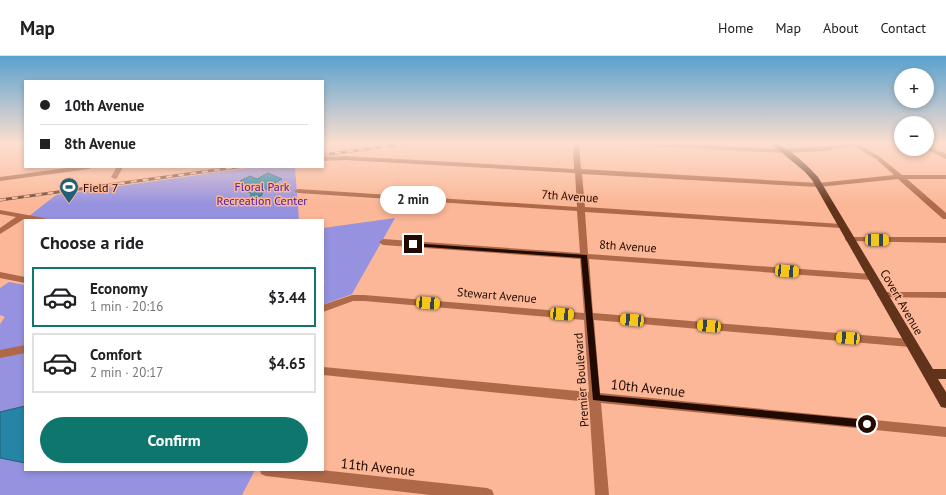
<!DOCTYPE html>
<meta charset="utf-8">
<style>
:root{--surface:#fff;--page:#f6f6f6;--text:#202124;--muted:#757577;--line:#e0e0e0;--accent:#0f766e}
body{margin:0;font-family:"PT Sans",sans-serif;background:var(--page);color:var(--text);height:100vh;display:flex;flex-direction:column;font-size:15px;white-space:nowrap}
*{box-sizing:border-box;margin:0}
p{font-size:13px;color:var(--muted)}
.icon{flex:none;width:22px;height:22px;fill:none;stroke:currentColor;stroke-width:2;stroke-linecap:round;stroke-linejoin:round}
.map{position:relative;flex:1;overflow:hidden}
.panel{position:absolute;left:24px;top:163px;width:300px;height:252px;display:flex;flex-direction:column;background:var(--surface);border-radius:0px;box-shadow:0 2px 6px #0003}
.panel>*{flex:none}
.hud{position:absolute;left:24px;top:24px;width:300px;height:88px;border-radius:0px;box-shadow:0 2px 6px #0003;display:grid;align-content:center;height:88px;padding:0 16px;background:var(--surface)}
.tools{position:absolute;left:894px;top:12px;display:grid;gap:8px}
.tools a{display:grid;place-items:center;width:40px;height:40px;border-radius:50%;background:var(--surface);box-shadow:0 2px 6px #0003;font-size:20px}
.end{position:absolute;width:18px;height:18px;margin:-9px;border:5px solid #210a01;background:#fff;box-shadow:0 0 0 2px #fff}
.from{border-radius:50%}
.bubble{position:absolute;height:28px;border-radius:14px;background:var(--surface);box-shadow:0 2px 6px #0003;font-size:13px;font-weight:600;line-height:28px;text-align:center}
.car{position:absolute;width:12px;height:24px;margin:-12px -6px;border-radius:5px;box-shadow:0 0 3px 1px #0007;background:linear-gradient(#f5c518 24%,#345 0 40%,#f5c518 0 76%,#345 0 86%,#f5c518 0)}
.hud b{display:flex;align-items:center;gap:14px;height:38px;font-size:15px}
.hud b+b{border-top:1px solid var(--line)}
.hud i{width:10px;height:10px;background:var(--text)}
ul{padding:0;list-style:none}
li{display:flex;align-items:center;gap:12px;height:60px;margin:0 8px 6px;padding:0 8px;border:2px solid var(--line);border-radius:0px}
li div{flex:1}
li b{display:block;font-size:15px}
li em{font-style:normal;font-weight:600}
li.on{border-color:var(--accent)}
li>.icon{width:36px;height:36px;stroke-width:1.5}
h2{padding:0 16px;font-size:18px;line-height:48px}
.primary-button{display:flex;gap:8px;margin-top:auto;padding:8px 16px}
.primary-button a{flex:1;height:46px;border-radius:24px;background:var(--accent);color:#fff;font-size:16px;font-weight:600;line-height:46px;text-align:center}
header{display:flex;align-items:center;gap:24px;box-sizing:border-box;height:56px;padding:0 20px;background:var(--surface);border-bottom:1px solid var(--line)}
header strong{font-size:19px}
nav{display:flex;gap:22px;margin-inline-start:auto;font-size:14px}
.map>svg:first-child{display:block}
.green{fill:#9792df}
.water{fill:#2485a7;stroke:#236075}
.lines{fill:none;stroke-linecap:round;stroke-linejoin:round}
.minor{fill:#af6948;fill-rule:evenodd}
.major{fill:#62331b;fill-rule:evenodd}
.rail-casing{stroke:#764d3b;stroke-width:3}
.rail{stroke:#fbb797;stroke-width:2;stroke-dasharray:6;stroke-linecap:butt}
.route{fill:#210a01}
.labels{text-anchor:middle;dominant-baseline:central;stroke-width:3;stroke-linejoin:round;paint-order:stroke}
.park-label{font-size:12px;fill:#441da5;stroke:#fbb797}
.poi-label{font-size:12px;fill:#210a01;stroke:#fbb797;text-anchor:start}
.street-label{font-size:12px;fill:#210a01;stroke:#fbb797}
.near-street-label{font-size:14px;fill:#210a01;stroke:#fbb797}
</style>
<header>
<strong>Map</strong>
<nav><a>Home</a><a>Map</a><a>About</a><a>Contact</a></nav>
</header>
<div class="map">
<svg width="946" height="439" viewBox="0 0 946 439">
<rect width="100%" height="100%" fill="#fbb797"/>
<!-- green -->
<path class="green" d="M255,111H295L299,164H52L29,160L56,139Z
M395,162L352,238L323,249V228L325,225H323V172Z
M9,226L25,229V414H255L242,439H0V268L5,261L0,259V232Z"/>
<!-- water -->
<path class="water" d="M268,117L282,123L271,129V131L264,135L261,140L251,141V137L243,134L250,130L240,125L250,120L257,123Z
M25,350V407L0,402V356Z"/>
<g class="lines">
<!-- minor -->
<path class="minor" d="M573,87H579L581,113L818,127L894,119L876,103L853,90L824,95L784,97L628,89L625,87H664L784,93L865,87L860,89L880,101L902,119H946V123H907L946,157V163H943L898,123L818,131L582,118L585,151L841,168L845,170L841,172L585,156L588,198L871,218L876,221L871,224L589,203L593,257L910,283L914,284L915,287L914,290L910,291L594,264L600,337L946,371V381L601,347L609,439H595L589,346L323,319V311L589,336L584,264L364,245H353L323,256V249L352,239H364L584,257L580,203L383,189L379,186L383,183L580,197L577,155L298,137L294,135L298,133L577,151L575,117L345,104L323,105V101L345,100L574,113Z
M927,89L946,98V103L926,93Z
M74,111H92L89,113L0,125V121Z
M117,111H123L117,122L115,123L111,121Z
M0,154L44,162L48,164L24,163L0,178V172L16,161L0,158Z
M846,181H946V187L849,185H846L845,183Z
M0,216L25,221V227L0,222Z
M882,236H946V242L879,241L877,239Z
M25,289V297L0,302V294Z
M260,414H321L487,432L492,434L494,439H430L266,420L261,418Z"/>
<!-- major -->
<path class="major" d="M770,87C785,87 808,110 818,121L933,313H946V323H938L946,336V352L941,351L924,321L812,124L804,115Z"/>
<defs>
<path id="rail" d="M323,99L410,87
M0,144L238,111"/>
</defs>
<!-- rail casing -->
<use href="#rail" class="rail-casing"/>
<!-- rail -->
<use href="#rail" class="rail"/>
</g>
<!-- sky -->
<linearGradient id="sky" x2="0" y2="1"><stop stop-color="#59a1ce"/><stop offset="0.59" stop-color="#fddfd0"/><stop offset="1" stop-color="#fddfd0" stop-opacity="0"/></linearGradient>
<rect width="946" height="148" fill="url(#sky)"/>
<!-- route -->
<path class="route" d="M410,187L587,199L600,339L867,364L871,368L867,372L593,344L581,202L413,190L410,189Z"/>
<!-- icons -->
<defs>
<symbol id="stadium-pin" viewBox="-11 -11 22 30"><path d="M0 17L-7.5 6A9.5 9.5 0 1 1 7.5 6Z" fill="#226076" stroke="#fbb797"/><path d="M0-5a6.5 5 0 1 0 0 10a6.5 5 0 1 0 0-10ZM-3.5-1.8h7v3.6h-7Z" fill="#fff"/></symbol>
</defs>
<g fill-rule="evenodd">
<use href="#stadium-pin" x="58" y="120" width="22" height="30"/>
</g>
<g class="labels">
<!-- park labels -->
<g class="park-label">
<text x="262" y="130">Floral Park<tspan x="262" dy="14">Recreation Center</tspan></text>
</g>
<!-- poi labels -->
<g class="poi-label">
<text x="83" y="131">Field 7</text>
</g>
<!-- street labels -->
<g class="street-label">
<text transform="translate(570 140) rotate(4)">7th Avenue</text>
<text transform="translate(628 190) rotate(4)">8th Avenue</text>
<text transform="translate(497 239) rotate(5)">Stewart Avenue</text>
<text transform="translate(902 246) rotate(60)">Covert Avenue</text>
<text transform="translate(581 324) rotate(-94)">Premier Boulevard</text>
</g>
<!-- near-street labels -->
<g class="near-street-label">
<text transform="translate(648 332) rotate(6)">10th Avenue</text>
<text transform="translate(378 411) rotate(6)">11th Avenue</text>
</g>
</g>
</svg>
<div class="tools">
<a>+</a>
<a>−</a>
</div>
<i class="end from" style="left:867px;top:368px"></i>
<i class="end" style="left:413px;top:188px"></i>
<div class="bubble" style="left:380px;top:130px;width:66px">2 min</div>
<i class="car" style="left:877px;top:184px;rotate:90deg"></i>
<i class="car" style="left:787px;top:215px;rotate:94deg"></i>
<i class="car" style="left:428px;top:247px;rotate:94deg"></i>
<i class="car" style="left:562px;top:258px;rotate:94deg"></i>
<i class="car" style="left:632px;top:264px;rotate:275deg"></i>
<i class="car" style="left:709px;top:270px;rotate:275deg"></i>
<i class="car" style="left:848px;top:282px;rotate:274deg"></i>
<div class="hud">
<b><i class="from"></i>10th Avenue</b>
<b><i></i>8th Avenue</b>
</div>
<section class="panel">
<h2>Choose a ride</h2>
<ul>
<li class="on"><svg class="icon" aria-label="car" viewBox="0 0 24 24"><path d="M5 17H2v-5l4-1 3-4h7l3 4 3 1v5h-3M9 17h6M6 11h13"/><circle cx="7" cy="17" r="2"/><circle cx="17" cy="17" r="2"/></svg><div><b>Economy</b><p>1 min · 20:16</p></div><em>$3.44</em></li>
<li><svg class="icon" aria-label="car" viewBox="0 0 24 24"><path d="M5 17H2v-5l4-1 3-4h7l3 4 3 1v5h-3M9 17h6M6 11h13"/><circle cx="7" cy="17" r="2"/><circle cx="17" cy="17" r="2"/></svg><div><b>Comfort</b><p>2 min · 20:17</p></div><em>$4.65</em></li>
</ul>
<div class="primary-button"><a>Confirm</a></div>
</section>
</div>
